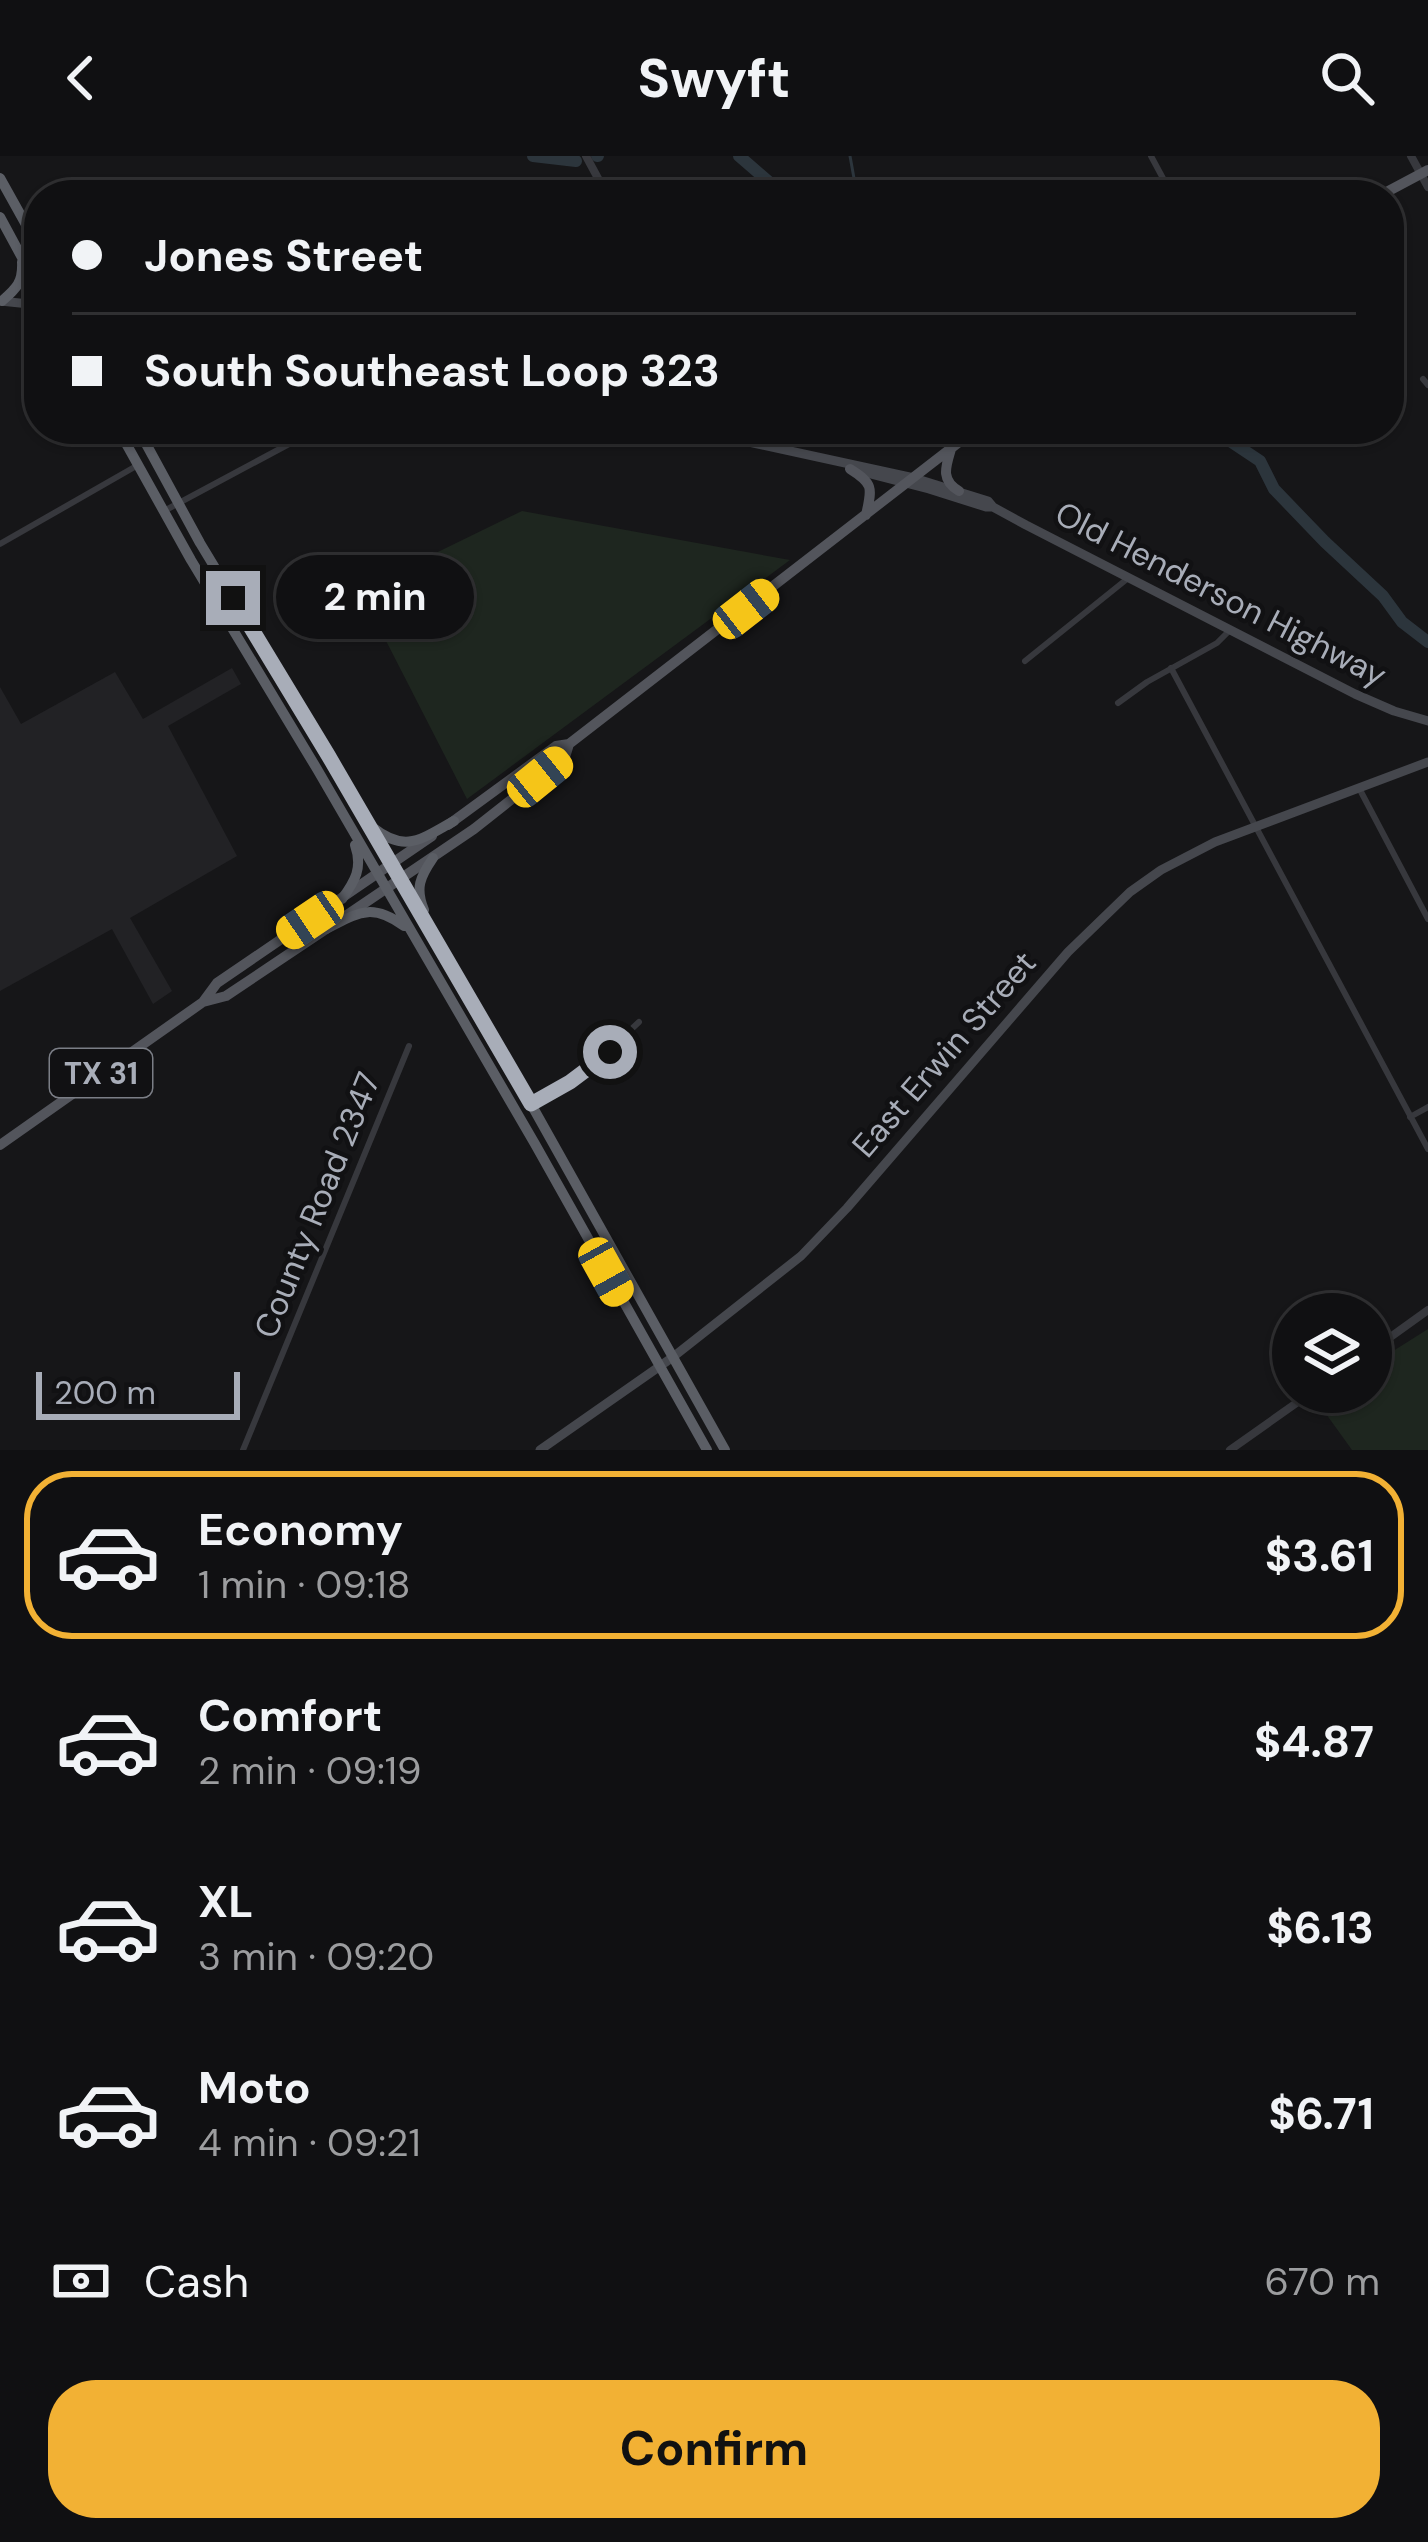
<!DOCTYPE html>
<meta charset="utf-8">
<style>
:root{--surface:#101012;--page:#1e1e20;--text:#f1f3f6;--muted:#9c9d9f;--line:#303032;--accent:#f2b134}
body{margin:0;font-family:"DM Sans",sans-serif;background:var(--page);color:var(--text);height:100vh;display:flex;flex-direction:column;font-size:45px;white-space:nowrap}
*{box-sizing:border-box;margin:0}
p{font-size:39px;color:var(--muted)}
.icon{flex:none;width:66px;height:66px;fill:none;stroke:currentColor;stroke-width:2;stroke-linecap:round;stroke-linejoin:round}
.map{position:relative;height:1294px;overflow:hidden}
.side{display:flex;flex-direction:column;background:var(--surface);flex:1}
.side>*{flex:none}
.banner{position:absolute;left:24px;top:24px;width:1380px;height:264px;border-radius:48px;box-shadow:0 3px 9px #0004,0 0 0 3px var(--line);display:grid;align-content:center;height:264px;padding:0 48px;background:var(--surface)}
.buttons{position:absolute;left:1272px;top:1137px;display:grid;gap:24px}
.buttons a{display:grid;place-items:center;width:120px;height:120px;border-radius:50%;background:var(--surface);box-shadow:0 3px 9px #0004,0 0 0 3px var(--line);font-size:60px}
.scale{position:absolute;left:36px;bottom:30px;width:204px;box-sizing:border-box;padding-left:12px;border:6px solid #a8adb8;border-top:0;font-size:33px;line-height:42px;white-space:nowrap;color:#a8adb8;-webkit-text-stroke:9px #111113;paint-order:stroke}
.end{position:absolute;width:54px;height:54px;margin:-27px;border:15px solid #a8adb8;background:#111;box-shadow:0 0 0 6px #111}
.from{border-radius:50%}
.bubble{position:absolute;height:84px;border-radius:42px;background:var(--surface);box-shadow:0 3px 9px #0004,0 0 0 3px var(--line);font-size:39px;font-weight:700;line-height:84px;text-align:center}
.car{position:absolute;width:36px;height:72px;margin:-36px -18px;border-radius:15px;box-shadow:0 0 9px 3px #0007;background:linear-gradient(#f5c518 24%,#345 0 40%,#f5c518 0 76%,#345 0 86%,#f5c518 0)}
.banner b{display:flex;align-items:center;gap:42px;height:114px;font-size:45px}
.banner b+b{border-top:3px solid var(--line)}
.banner i{width:30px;height:30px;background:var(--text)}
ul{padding:21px 0 0;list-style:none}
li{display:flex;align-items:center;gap:36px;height:168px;margin:0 24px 18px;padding:0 24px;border:6px solid transparent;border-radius:48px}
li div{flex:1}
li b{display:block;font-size:45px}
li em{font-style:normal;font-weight:700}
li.current{border-color:var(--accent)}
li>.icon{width:108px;height:108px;stroke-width:1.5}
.pay{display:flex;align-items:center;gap:30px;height:132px;padding:0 48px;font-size:45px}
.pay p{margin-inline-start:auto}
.cta{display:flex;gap:24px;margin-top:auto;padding:24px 48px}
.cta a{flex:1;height:138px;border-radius:48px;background:var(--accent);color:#111;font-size:48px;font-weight:700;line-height:138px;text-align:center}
header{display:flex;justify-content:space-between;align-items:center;height:156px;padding:0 48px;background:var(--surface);font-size:54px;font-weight:700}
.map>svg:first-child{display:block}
.built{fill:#222225}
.green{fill:#1e261f}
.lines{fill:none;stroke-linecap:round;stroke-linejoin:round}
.stream{stroke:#2c353c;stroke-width:3}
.river{stroke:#2c353c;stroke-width:12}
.minor{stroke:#37383d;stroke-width:6}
.tertiary{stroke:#37383d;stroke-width:8}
.secondary{stroke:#45474d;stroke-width:9}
.primary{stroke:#53555c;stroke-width:10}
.trunk{stroke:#5b5e65;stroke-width:10}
.route{stroke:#a8adb8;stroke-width:15}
.labels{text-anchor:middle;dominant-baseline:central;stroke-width:9;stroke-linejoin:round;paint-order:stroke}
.shield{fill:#111113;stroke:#7b7e86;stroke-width:3}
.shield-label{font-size:30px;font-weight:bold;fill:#a8adb8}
.street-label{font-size:33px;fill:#a8adb8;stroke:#111113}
</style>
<header><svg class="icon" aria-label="back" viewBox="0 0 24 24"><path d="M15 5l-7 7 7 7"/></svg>Swyft<svg class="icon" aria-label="search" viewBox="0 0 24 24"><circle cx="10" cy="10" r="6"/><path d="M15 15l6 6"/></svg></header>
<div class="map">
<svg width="1428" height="1294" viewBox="0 0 1428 1294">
<rect width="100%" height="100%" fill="#161618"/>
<!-- built -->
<path class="built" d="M232,512L241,528L168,570L237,700L130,762L172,835L153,848L112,773L0,835V531L21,568L115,516L143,563Z"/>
<!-- green -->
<path class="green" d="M522,355L790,404L467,643L360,434Z
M1428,1173V1294H1352L1316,1244L1329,1236H1371V1209Z"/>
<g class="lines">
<!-- stream -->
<path class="stream" d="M850,0L857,39"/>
<!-- river -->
<path class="river" d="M533,0L576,5
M597,0H598
M739,0L783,38L796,39
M1212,273L1260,305L1274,333L1325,386L1383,440L1402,466L1428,486"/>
<!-- minor -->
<path class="minor" d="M1151,0L1172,39
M1423,223L1428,229
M164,355L317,273
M0,388L138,309
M1025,505L1127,423
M1171,512L1428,993
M1118,547L1147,526L1217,487L1229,475
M1359,632L1428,763
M533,947L593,909L639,866
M1410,961L1428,951
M243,1294L409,890"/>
<!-- tertiary -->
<path class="tertiary" d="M586,0L607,39
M1411,0L1428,31
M1371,1195L1428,1154
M1230,1294L1312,1236"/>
<!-- secondary -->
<path class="secondary" d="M0,145L39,149
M689,273L914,322L988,345L993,351L1026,369L1355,538L1394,555L1428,565
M855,314L929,333L986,351H993
M540,1294L673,1201L801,1100L847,1052L1068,796L1130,736L1161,714L1215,686L1428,606"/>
<!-- primary -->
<path class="primary" d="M1381,39L1428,14
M951,293C946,310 940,324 959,335
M850,313C874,328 872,332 866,359
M448,669L556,590L569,588L976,273
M347,759L474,673L565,601L569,588
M203,846L217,827L432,680
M0,989L203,846L226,840L332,769"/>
<!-- trunk -->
<path class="trunk" d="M0,22L39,92
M0,61L39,133
M2,145C17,132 23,126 22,106
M118,273L191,404L317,613L535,988L707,1294
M138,273L200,387L324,592L531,948L725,1294
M372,671C406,698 421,683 454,665
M342,743C355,725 363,712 355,689
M424,754C415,732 420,721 433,702
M326,773C358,757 371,746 404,770"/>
</g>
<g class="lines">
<!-- route -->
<path class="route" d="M233,442L328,599L531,948L570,926L610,896"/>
</g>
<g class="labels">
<!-- shield labels -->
<rect class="shield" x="50" y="893" width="102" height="48" rx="9"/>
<g class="shield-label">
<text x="101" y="917">TX 31</text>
</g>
<!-- street labels -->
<g class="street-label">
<text transform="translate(1221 438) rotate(27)">Old Henderson Highway</text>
<text transform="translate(944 898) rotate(-49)">East Erwin Street</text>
<text transform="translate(317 1049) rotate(-68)">County Road 2347</text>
</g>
</g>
</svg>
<div class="buttons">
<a><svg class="icon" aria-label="layers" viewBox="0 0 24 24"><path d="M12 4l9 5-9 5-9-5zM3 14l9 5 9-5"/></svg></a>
</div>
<div class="scale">200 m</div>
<i class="end from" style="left:610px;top:896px"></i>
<i class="end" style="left:233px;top:442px"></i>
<div class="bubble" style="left:276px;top:399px;width:198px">2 min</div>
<i class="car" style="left:746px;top:453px;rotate:52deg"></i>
<i class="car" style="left:540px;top:621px;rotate:51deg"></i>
<i class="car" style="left:310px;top:764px;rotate:236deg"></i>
<i class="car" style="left:606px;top:1116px;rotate:151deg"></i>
<div class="banner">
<b><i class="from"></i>Jones Street</b>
<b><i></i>South Southeast Loop 323</b>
</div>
</div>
<section class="side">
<ul>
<li class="current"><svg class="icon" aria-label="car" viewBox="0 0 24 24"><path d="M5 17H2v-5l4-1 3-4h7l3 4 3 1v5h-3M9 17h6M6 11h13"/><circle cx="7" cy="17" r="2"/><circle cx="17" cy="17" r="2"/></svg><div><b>Economy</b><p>1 min · 09:18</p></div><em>$3.61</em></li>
<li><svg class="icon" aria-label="car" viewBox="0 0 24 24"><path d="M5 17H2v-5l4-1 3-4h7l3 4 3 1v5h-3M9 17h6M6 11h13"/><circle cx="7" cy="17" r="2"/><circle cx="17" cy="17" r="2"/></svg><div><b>Comfort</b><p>2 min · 09:19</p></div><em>$4.87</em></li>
<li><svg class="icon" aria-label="car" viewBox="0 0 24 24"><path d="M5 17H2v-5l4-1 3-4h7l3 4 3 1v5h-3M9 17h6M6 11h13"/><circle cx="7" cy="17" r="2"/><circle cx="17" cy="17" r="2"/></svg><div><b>XL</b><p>3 min · 09:20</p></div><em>$6.13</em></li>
<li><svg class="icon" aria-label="car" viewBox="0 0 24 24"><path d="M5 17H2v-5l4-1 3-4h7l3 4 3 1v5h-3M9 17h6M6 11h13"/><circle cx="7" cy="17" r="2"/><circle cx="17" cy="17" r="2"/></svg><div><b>Moto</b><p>4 min · 09:21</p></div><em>$6.71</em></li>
</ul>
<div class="pay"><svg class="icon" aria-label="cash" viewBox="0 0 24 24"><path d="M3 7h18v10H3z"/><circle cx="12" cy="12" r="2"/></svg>Cash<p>670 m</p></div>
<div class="cta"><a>Confirm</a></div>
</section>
